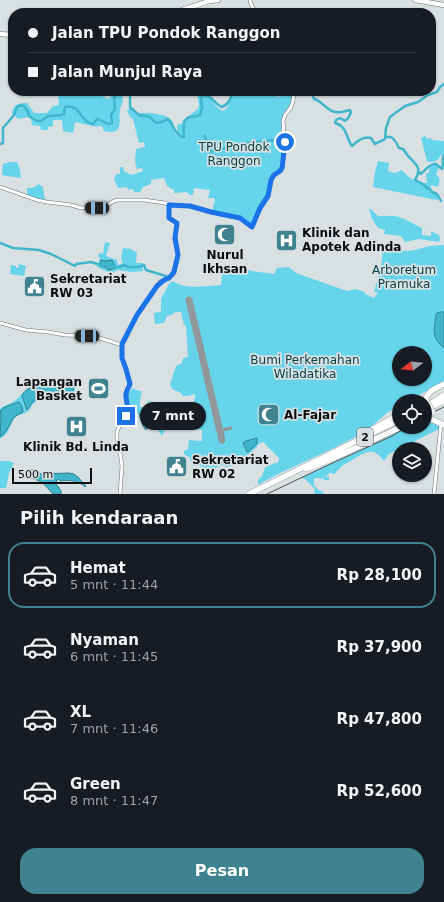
<!DOCTYPE html>
<html lang="id">
<meta charset="utf-8">
<style>
:root{--surface:#171b24;--page:#242831;--text:#f1f3f6;--muted:#9ea1a6;--line:#363941;--accent:#3f8391}
body{margin:0;font-family:"DejaVu Sans",sans-serif;background:var(--page);color:var(--text);height:100vh;display:flex;flex-direction:column;font-size:15px;white-space:nowrap}
*{box-sizing:border-box;margin:0}
p{font-size:13px;color:var(--muted)}
.icon{flex:none;width:22px;height:22px;fill:none;stroke:currentColor;stroke-width:2;stroke-linecap:round;stroke-linejoin:round}
.map{position:relative;height:494px;overflow:hidden}
.side{display:flex;flex-direction:column;background:var(--surface);flex:1}
.side>*{flex:none}
.banner{position:absolute;left:8px;top:8px;width:428px;height:88px;border-radius:16px;box-shadow:0 1px 3px #0004;display:grid;align-content:center;height:88px;padding:0 20px;background:var(--surface)}
.needle{width:26px;rotate:254deg}
.buttons{position:absolute;left:392px;top:346px;display:grid;gap:8px}
.buttons a{display:grid;place-items:center;width:40px;height:40px;border-radius:50%;background:var(--surface);box-shadow:0 1px 3px #0004;font-size:20px}
.scale{position:absolute;left:12px;bottom:10px;width:80px;box-sizing:border-box;padding-left:4px;border:2px solid #0a0c0d;border-top:0;font-size:11px;line-height:14px;white-space:nowrap;color:#0a0c0d;-webkit-text-stroke:3px #d9e0e2;paint-order:stroke}
.end{position:absolute;width:18px;height:18px;margin:-9px;border:5px solid #1a73e8;background:#fff;box-shadow:0 0 0 2px #fff}
.from{border-radius:50%}
.bubble{position:absolute;height:28px;border-radius:14px;background:var(--surface);box-shadow:0 1px 3px #0004;font-size:13px;font-weight:700;line-height:28px;text-align:center}
.car{position:absolute;width:12px;height:24px;margin:-12px -6px;border-radius:5px;box-shadow:0 0 3px 1px #0007;background:linear-gradient(#222 24%,#8ab4d8 0 40%,#222 0 76%,#8ab4d8 0 86%,#222 0)}
.banner b{display:flex;align-items:center;gap:14px;height:38px;font-size:15px}
.banner b+b{border-top:1px solid var(--line)}
.banner i{width:10px;height:10px;background:var(--text)}
ul{padding:0;list-style:none}
li{display:flex;align-items:center;gap:12px;height:66px;margin:0 8px 6px;padding:0 12px;border:2px solid transparent;border-radius:16px}
li div{flex:1}
li b{display:block;font-size:15px}
li em{font-style:normal;font-weight:700}
li.selected{border-color:var(--accent)}
li>.icon{width:36px;height:36px;stroke-width:1.5}
h2{padding:0 20px;font-size:18px;line-height:48px}
.cta{display:flex;gap:8px;margin-top:auto;padding:8px 20px}
.cta a{flex:1;height:46px;border-radius:16px;background:var(--accent);color:#fff;font-size:16px;font-weight:700;line-height:46px;text-align:center}
.map>svg:first-child{display:block}
.green{fill:#66d5ec;fill-rule:evenodd}
.water{fill:#40b6cc;stroke:#308393}
.lines{fill:none;stroke-linecap:round;stroke-linejoin:round}
.river{stroke:#40b6cc;stroke-width:2.5}
.taxiway{stroke:#929899;stroke-width:3}
.runway{stroke:#929899;stroke-width:7}
.minor-casing{stroke:#6a7072;stroke-width:4}
.major-casing{stroke:#6a7072;stroke-width:5.5}
.highway-casing{stroke:#6a7072;stroke-width:6}
.minor{stroke:#fff;stroke-width:3}
.major{stroke:#fff;stroke-width:4.5}
.highway{stroke:#fff;stroke-width:5.5}
.tram{stroke:#4b4f50;stroke-width:1}
.highway-bridge-casing{stroke:#6a7072;stroke-width:6;stroke-linecap:butt}
.highway-bridge{stroke:#fff;stroke-width:5.5}
.route{stroke:#1a73e8;stroke-width:5}
.labels{text-anchor:middle;dominant-baseline:central;stroke-width:3.5;stroke-linejoin:round;paint-order:stroke}
.shield{fill:#d9e0e2;stroke:#484c4d;stroke-width:1}
.shield-label{font-size:11px;font-weight:bold;fill:#0a0c0d}
.park-label{font-size:12px;fill:#0a4049;stroke:#d9e0e2}
.poi-label{font-size:12px;font-weight:bold;fill:#0a0c0d;stroke:#d9e0e2;text-anchor:start}
</style>
<div class="map">
<svg width="444" height="494" viewBox="0 0 444 494">
<rect width="100%" height="100%" fill="#d9e0e2"/>
<!-- green -->
<path class="green" d="M67,91H103V97L109,99L112,93L116,91H121C122,94 123,98 123,100C123,103 121,106 120,109C118,121 125,136 104,131L102,126H98L97,127L75,122L73,133L63,131L62,120H53V126L48,127V130H41L40,126L32,125L31,119L28,117L19,119L12,114C12,105 18,103 27,103L34,113H47L53,106L59,105L58,95H61Z
M235,91H249V93L254,96L262,93L271,94L278,97L286,95L292,96L290,105L285,112L281,121V128L283,144L279,170L273,173L269,182L266,197L252,226L240,217L212,211L215,200L214,198H208L210,190L194,188L193,195H190L187,192L174,193V190L167,186L164,178L151,180V184L143,187L140,192H134L133,189L128,190L127,187L118,188L114,179L116,174H120V167H123L124,171L131,175L143,171L142,168L137,169L135,161L136,149L145,147L144,142L139,143L133,119L130,117L127,110L131,108L138,113H152L166,116L173,122L174,132L178,136L177,125L183,123L182,121L198,109L199,105L197,95L201,93L206,92C211,98 216,109 223,111L227,108Z
M425,136L427,139L431,138L432,140L444,141V158L442,154C438,160 437,162 429,162L427,161L421,138Z
M378,161L389,163L388,171L395,173L402,170C411,180 414,181 427,183L426,174L429,172V169L433,165H437L439,167L436,174C441,179 440,181 438,187L431,185L430,190L437,195L439,199L436,200L373,187L375,172Z
M10,162H17L20,169L21,178L2,175L3,164Z
M39,184L43,187L45,201L27,195V188H33Z
M369,209H371L378,216C384,217 389,215 395,216C405,218 413,224 422,228V235L431,236V231L439,235L440,239L439,242L419,239L405,242L401,236L384,234L385,230L378,228L372,219Z
M105,242L110,243L106,256L117,260L118,265L123,263L121,258L123,248L132,249L133,251L137,252L136,263H143V271L131,272L119,270L110,273L97,267L100,257H98L99,253L103,254Z
M444,245V383L406,401H399V406L387,413L372,426L359,435L334,448L276,475L258,485V480C264,475 262,473 265,468C268,465 274,464 278,462L279,460V458L263,442L258,444L257,447L250,453L233,465L226,467L223,465L213,469L208,470L198,465L192,466L190,458L184,454V451L188,449L189,440L202,441V430L190,429L192,410L195,397V394L188,396H183L181,393L172,389L170,384L176,366L182,363L183,358L188,357L186,326L184,325L181,312H175L172,315L167,316L164,323L155,324L154,313L161,312V299L169,284L173,281C184,290 207,286 221,285L222,274L227,270L240,267L252,271L274,274L277,268L289,267L296,273L347,291L355,289L365,292V294L374,298L378,293L374,292L381,267L383,250L410,251L430,246ZM399,353H425V379H399Z
M19,264L26,266L24,276L10,274L11,265L16,266V268H18Z
M62,380L75,381L76,382L74,396L72,397C57,394 47,392 34,403C31,405 31,410 27,412C23,415 17,414 14,419C8,429 10,432 0,439V409C5,404 12,404 17,399C20,396 22,393 26,390C36,381 49,382 62,380Z
M132,388L139,391H142L140,400V407H145L147,406L148,401L156,403L154,408L160,409H161L163,402L172,406L173,420L171,426L170,425V428L168,429L165,430L162,436C157,429 150,421 145,414H138L136,409L130,407L127,398L129,391H131Z
M427,420L439,424V429L389,454L384,461C375,449 369,450 357,457C353,460 348,462 343,465L342,464L343,465L336,472L335,474L329,473L328,475L324,476L329,477V480H324V476L323,479L319,478L320,475L319,478H316L314,479V486L316,487L317,489L323,492L324,494H314L315,489L305,479L301,478L367,447L408,427H425V421Z
M0,461H9L14,463L9,473L6,488H0Z"/>
<!-- water -->
<path class="water" d="M101,260L106,261L112,260L116,268L110,270L107,269L105,267H101L100,265Z
M440,312H444V348C431,337 434,330 436,315L437,313Z
M64,382L73,384L74,386L72,395C57,394 45,390 32,403C30,405 29,408 27,410L22,396C27,385 37,386 47,385C53,384 58,383 64,382Z
M19,402L22,407L23,412L14,417L6,431L2,436H0C0,429 2,417 0,411L5,407Z
M139,414H145L146,416L151,421L146,430C142,426 141,420 139,414Z
M257,438V444L248,452H247L243,443L246,441Z
M31,470H34L41,474L68,473L74,474L78,477L86,486L85,487C78,480 70,480 60,481L59,479L57,480L56,484L57,486H58L61,491V494H53L43,483L30,477Z"/>
<g class="lines">
<!-- river -->
<path class="river" d="M129,91L130,93V107L139,115L150,117C157,126 159,123 168,119C175,126 172,131 182,137H184C184,129 181,120 190,117C194,116 196,117 200,115L202,108L201,98L202,96C212,94 214,104 222,107C229,104 231,98 233,91
M249,91L251,93L256,92L258,91
M270,91C275,94 279,93 283,91
M288,91L297,94L301,91
M305,91L312,94L314,99C323,101 327,112 336,112C341,113 345,111 350,110L351,112C350,115 348,119 345,121L340,118L336,120L335,123C337,124 339,124 341,126C347,130 347,140 352,146C357,141 363,136 371,138L375,144C378,142 382,141 385,139L386,128L390,117L405,106L418,102L428,95L437,92L440,87L444,84
M205,136L210,152L239,144L283,139
M386,137H391C395,139 397,144 399,148L403,149C405,151 406,154 409,157C417,165 422,168 415,180L417,181L424,185L427,188L430,189L432,192L437,194L441,201
M0,144L3,143V128L14,115L17,107L22,105L24,106L28,112L29,116L37,121H41L48,116L62,115L64,114L65,107C81,103 80,123 93,124L97,119C102,120 105,124 110,124L112,123L111,115L115,109L114,98L117,94L120,91
M419,172L421,174C424,171 430,163 436,164C437,165 442,169 442,169C444,164 441,160 444,155
M0,243L13,248L39,250L51,254L75,266L76,264L91,262L103,266
M114,267H119L125,265L128,267H138L144,265L146,270L169,277"/>
<!-- taxiway -->
<path class="taxiway" d="M219,431L231,428"/>
<!-- runway -->
<path class="runway" d="M189,300L222,440"/>
<defs>
<path id="minor" d="M250,0L251,4L256,13
M0,187L37,200L47,202L71,205L81,208L104,207L114,201L118,200H144L165,203L172,206H190L211,212L240,218L252,227L260,209L268,195L271,180L274,175L280,171L282,169L285,147L283,121L285,115L291,107L293,101L294,91
M0,323L26,330L48,332L65,335L93,336L122,345
M120,494L122,466L120,452L117,443V432L119,427L125,418L128,411L126,395L127,390L130,384L126,369L122,358V345L137,315L157,286L160,282L164,280L169,278L173,275L178,255L175,238L177,223L169,218V205
M434,494L441,424"/>
<path id="major" d="M415,0L444,5
M173,13L209,1L218,0
M0,34L13,35"/>
<path id="highway" d="M426,400V397L431,391L444,384
M411,401L413,399
M427,406L444,395
M425,410L444,401
M393,417L399,414
M425,419H431L444,425
M371,430L391,419
M388,433L402,427
M306,469C334,459 359,446 386,434
M249,494L399,420"/>
</defs>
<!-- minor casing -->
<use href="#minor" class="minor-casing"/>
<!-- major casing -->
<use href="#major" class="major-casing"/>
<!-- highway casing -->
<use href="#highway" class="highway-casing"/>
<!-- minor -->
<use href="#minor" class="minor"/>
<!-- major -->
<use href="#major" class="major"/>
<!-- highway -->
<use href="#highway" class="highway"/>
<!-- tram -->
<path class="tram" d="M425,416L444,407
M267,494L328,465L392,436L407,427"/>
<defs>
<path id="highway-bridge" d="M426,400L432,411"/>
</defs>
<!-- highway-bridge casing -->
<use href="#highway-bridge" class="highway-bridge-casing"/>
<!-- highway-bridge -->
<use href="#highway-bridge" class="highway-bridge"/>
</g>
<g class="lines">
<!-- route -->
<path class="route" d="M126,416C130,406 125,401 126,393C127,390 129,387 130,384L126,369L122,358V344L137,315L157,286L164,280L169,278L174,272L178,255L175,238L177,223L169,218V205L190,206L211,212L240,218L252,227L260,208L268,196L271,180L274,175L280,171L282,168L285,142"/>
</g>
<!-- icons -->
<defs>
<symbol id="mosque-square" viewBox="-11 -11 22 22"><rect x="-9" y="-9" width="18" height="18" rx="4" fill="#3f8391" stroke="#d9e0e2"/><path d="M3.5-4.9A6 6 0 1 0 3.5 4.9A5 5 0 1 1 3.5-4.9Z" fill="#fff"/></symbol>
<symbol id="hospital-square" viewBox="-11 -11 22 22"><rect x="-9" y="-9" width="18" height="18" rx="4" fill="#3f8391" stroke="#d9e0e2"/><path d="M-5-5h3v3.5h4V-5h3V5h-3V1.5h-4V5h-3Z" fill="#fff"/></symbol>
<symbol id="civic-square" viewBox="-11 -11 22 22"><rect x="-9" y="-9" width="18" height="18" rx="4" fill="#3f8391" stroke="#d9e0e2"/><path d="M-.6-6.5H3V-4.5H.6V-3L4-1V1h2V6H-6V1h2V-1L-.6-3ZM-1.2 2.5V6h2.4V2.5Z" fill="#fff"/></symbol>
<symbol id="stadium-square" viewBox="-11 -11 22 22"><rect x="-9" y="-9" width="18" height="18" rx="4" fill="#3f8391" stroke="#d9e0e2"/><path d="M0-5a6.5 5 0 1 0 0 10a6.5 5 0 1 0 0-10ZM-3.5-1.8h7v3.6h-7Z" fill="#fff"/></symbol>
</defs>
<g fill-rule="evenodd">
<use href="#mosque-square" x="212" y="222" width="25" height="25"/>
<use href="#hospital-square" x="274" y="228" width="25" height="25"/>
<use href="#civic-square" x="22" y="274" width="25" height="25"/>
<use href="#stadium-square" x="86" y="376" width="25" height="25"/>
<use href="#mosque-square" x="256" y="402" width="25" height="25"/>
<use href="#hospital-square" x="64" y="414" width="25" height="25"/>
<use href="#civic-square" x="164" y="454" width="25" height="25"/>
</g>
<g class="labels">
<!-- shield labels -->
<rect class="shield" x="357" y="428" width="16" height="18" rx="3"/>
<g class="shield-label">
<text x="365" y="437">2</text>
</g>
<!-- park labels -->
<g class="park-label">
<text x="234" y="147">TPU Pondok<tspan x="234" dy="14">Ranggon</tspan></text>
<text x="404" y="270">Arboretum<tspan x="404" dy="14">Pramuka</tspan></text>
<text x="305" y="360">Bumi Perkemahan<tspan x="305" dy="14">Wiladatika</tspan></text>
</g>
<!-- poi labels -->
<g class="poi-label">
<text x="302" y="233">Klinik dan<tspan x="302" dy="14">Apotek Adinda</tspan></text>
<text x="225" y="255" text-anchor="middle">Nurul<tspan x="225" dy="14">Ikhsan</tspan></text>
<text x="50" y="279">Sekretariat<tspan x="50" dy="14">RW 03</tspan></text>
<text x="82" y="382" text-anchor="end">Lapangan<tspan x="82" dy="14">Basket</tspan></text>
<text x="284" y="415">Al-Fajar</text>
<text x="76" y="447" text-anchor="middle">Klinik Bd. Linda</text>
<text x="192" y="460">Sekretariat<tspan x="192" dy="14">RW 02</tspan></text>
</g>
</g>
</svg>
<div class="buttons">
<a><svg class="needle" viewBox="-14 -14 28 28"><path d="M0-13l5 13h-10z" fill="#e53935"/><path d="M0 13l5-13h-10z" fill="#9ea1a6"/></svg></a>
<a><svg class="icon" aria-label="locate" viewBox="0 0 24 24"><circle cx="12" cy="12" r="6"/><path d="M12 2v4M12 18v4M2 12h4M18 12h4"/></svg></a>
<a><svg class="icon" aria-label="layers" viewBox="0 0 24 24"><path d="M12 4l9 5-9 5-9-5zM3 14l9 5 9-5"/></svg></a>
</div>
<div class="scale">500 m</div>
<i class="end from" style="left:285px;top:142px"></i>
<i class="end" style="left:126px;top:416px"></i>
<div class="bubble" style="left:140px;top:402px;width:66px">7 mnt</div>
<i class="car" style="left:97px;top:208px;rotate:270deg"></i>
<i class="car" style="left:87px;top:336px;rotate:271deg"></i>
<div class="banner">
<b><i class="from"></i>Jalan TPU Pondok Ranggon</b>
<b><i></i>Jalan Munjul Raya</b>
</div>
</div>
<section class="side">
<h2>Pilih kendaraan</h2>
<ul>
<li class="selected"><svg class="icon" aria-label="car" viewBox="0 0 24 24"><path d="M5 17H2v-5l4-1 3-4h7l3 4 3 1v5h-3M9 17h6M6 11h13"/><circle cx="7" cy="17" r="2"/><circle cx="17" cy="17" r="2"/></svg><div><b>Hemat</b><p>5 mnt · 11:44</p></div><em>Rp 28,100</em></li>
<li><svg class="icon" aria-label="car" viewBox="0 0 24 24"><path d="M5 17H2v-5l4-1 3-4h7l3 4 3 1v5h-3M9 17h6M6 11h13"/><circle cx="7" cy="17" r="2"/><circle cx="17" cy="17" r="2"/></svg><div><b>Nyaman</b><p>6 mnt · 11:45</p></div><em>Rp 37,900</em></li>
<li><svg class="icon" aria-label="car" viewBox="0 0 24 24"><path d="M5 17H2v-5l4-1 3-4h7l3 4 3 1v5h-3M9 17h6M6 11h13"/><circle cx="7" cy="17" r="2"/><circle cx="17" cy="17" r="2"/></svg><div><b>XL</b><p>7 mnt · 11:46</p></div><em>Rp 47,800</em></li>
<li><svg class="icon" aria-label="car" viewBox="0 0 24 24"><path d="M5 17H2v-5l4-1 3-4h7l3 4 3 1v5h-3M9 17h6M6 11h13"/><circle cx="7" cy="17" r="2"/><circle cx="17" cy="17" r="2"/></svg><div><b>Green</b><p>8 mnt · 11:47</p></div><em>Rp 52,600</em></li>
</ul>
<div class="cta"><a>Pesan</a></div>
</section>
